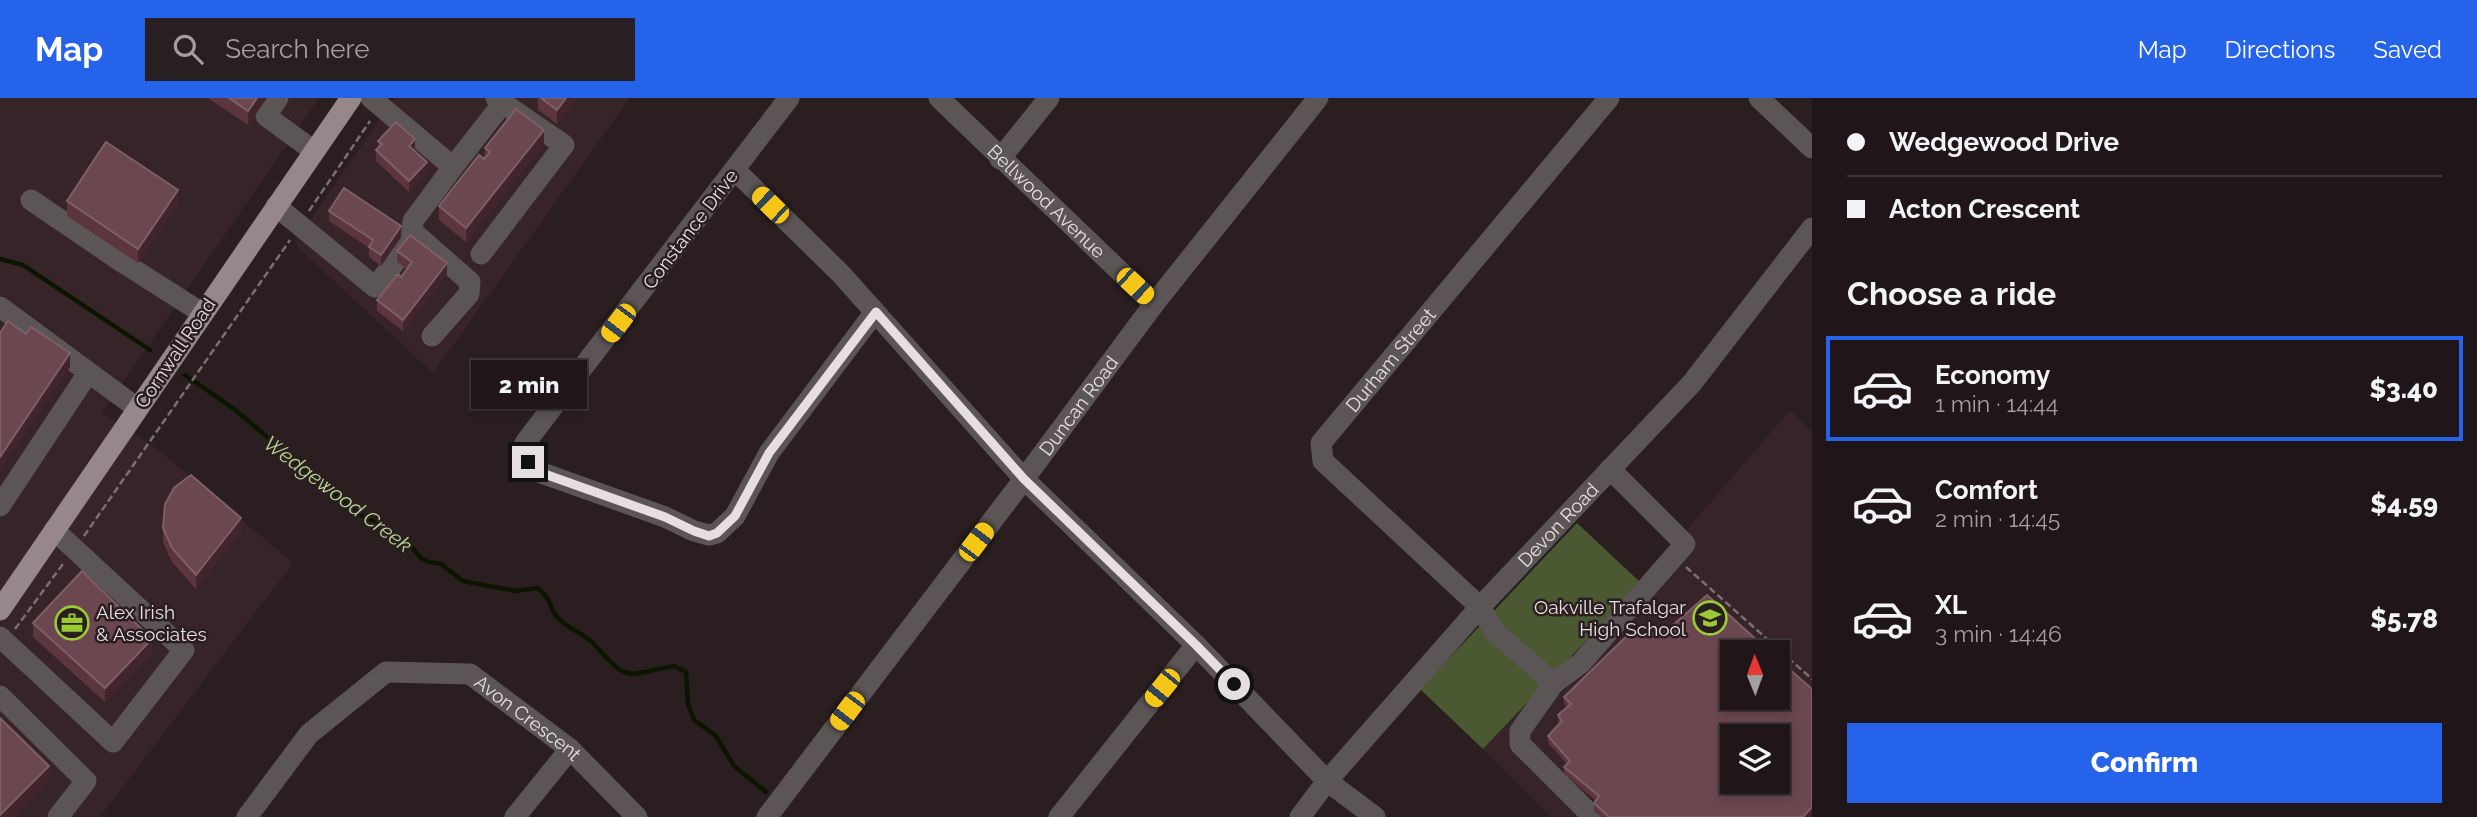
<!DOCTYPE html>
<meta charset="utf-8">
<style>
:root{--surface:#201619;--page:#281f22;--text:#f1f3f6;--muted:#a29fa2;--line:#3d3538;--accent:#2563eb}
body{margin:0;font-family:Raleway,sans-serif;background:var(--page);color:var(--text);height:100vh;display:flex;flex-direction:column;font-size:26px;white-space:nowrap}
*{box-sizing:border-box;margin:0}
p{font-size:23px;color:var(--muted)}
.icon{flex:none;width:38px;height:38px;fill:none;stroke:currentColor;stroke-width:2;stroke-linecap:round;stroke-linejoin:round}
.map{position:relative;flex:1;overflow:hidden}
.details{display:flex;flex-direction:column;background:var(--surface);width:665px}
.details>*{flex:none}
.top-card{display:grid;align-content:center;height:154px;padding:0 35px;background:var(--surface)}
.needle{width:46px;rotate:359deg}
.buttons{position:absolute;left:1720px;top:542px;display:grid;gap:14px}
.buttons a{display:grid;place-items:center;width:70px;height:70px;border-radius:0px;background:var(--surface);box-shadow:0 4px 10px #0003,0 0 0 2px var(--line);font-size:35px}
.end{position:absolute;width:32px;height:32px;margin:-16px;border:9px solid #e6dedf;background:#111;box-shadow:0 0 0 4px #111}
.from{border-radius:50%}
.bubble{position:absolute;height:49px;border-radius:0px;background:var(--surface);box-shadow:0 4px 10px #0003,0 0 0 2px var(--line);font-size:23px;font-weight:800;line-height:49px;text-align:center}
.car{position:absolute;width:21px;height:42px;margin:-21px -10px;border-radius:9px;box-shadow:0 0 5px 2px #0007;background:linear-gradient(#f5c518 24%,#345 0 40%,#f5c518 0 76%,#345 0 86%,#f5c518 0)}
.top-card b{display:flex;align-items:center;gap:24px;height:66px;font-size:26px}
.top-card b+b{border-top:2px solid var(--line)}
.top-card i{width:18px;height:18px;background:var(--text)}
ul{padding:0;list-style:none}
li{display:flex;align-items:center;gap:21px;height:105px;margin:0 14px 10px;padding:0 21px;border:4px solid transparent;border-radius:0px}
li div{flex:1}
li b{display:block;font-size:26px}
li em{font-style:normal;font-weight:800}
li.selected{border-color:var(--accent)}
li>.icon{width:63px;height:63px;stroke-width:1.5}
h2{padding:0 35px;font-size:32px;line-height:84px}
.primary-button{display:flex;gap:14px;margin-top:auto;padding:14px 35px}
.primary-button a{flex:1;height:80px;border-radius:0px;background:var(--accent);color:#fff;font-size:28px;font-weight:800;line-height:80px;text-align:center}
header{display:flex;align-items:center;gap:42px;box-sizing:border-box;height:98px;padding:0 35px;background:var(--accent);color:#fff}
header strong{font-size:33px}
nav{display:flex;gap:38px;margin-inline-start:auto;font-size:24px}
.search{width:490px;height:63px;background:var(--page);display:flex;align-items:center;gap:18px;box-sizing:border-box;padding:0 24px;border-radius:0px;color:var(--muted);font-size:26px}
main{display:flex;flex:1;min-height:0}
.map>svg:first-child{display:block}
.built{fill:#372428;fill-rule:evenodd}
.forest{fill:#4a5931}
.lines{fill:none;stroke-linecap:round;stroke-linejoin:round}
.stream{stroke:#0c1500;stroke-width:4.5}
.path{stroke:#7a7072;stroke-width:2.5;stroke-dasharray:7 3.5;stroke-linecap:butt}
.minor{stroke:#5b5556;stroke-width:21}
.major{stroke:#95878a;stroke-width:21}
.wall{fill:#5c353f}
.shaded-wall{fill:#42242c}
.building{fill:#6b4750;stroke:#7e5f67;stroke-width:2;fill-rule:evenodd}
.route{stroke:#e6dedf;stroke-width:9}
.labels{text-anchor:middle;dominant-baseline:central;stroke-width:5;stroke-linejoin:round;paint-order:stroke}
.street-label{font-size:19px;fill:#e6dedf;stroke:#2a1e21}
.poi-label{font-size:19px;fill:#e6dedf;stroke:#2a1e21;text-anchor:end}
.water-label{font-size:21px;font-style:italic;fill:#b9d591;stroke:#2a1e21}
</style>
<header>
<strong>Map</strong>
<div class="search"><svg class="icon" aria-label="search" viewBox="0 0 24 24"><circle cx="10" cy="10" r="6"/><path d="M15 15l6 6"/></svg>Search here</div>
<nav><a>Map</a><a>Directions</a><a>Saved</a></nav>
</header>
<main>
<div class="map">
<svg width="1812" height="719" viewBox="0 0 1812 719">
<rect width="100%" height="100%" fill="#2a1e21"/>
<!-- built -->
<path class="built" d="M0,0H319L102,315L156,350L293,465L100,719H0Z
M394,0H630L433,275L294,146Z
M1790,312L1812,334V719H1551L1483,651L1641,485ZM1732,555H1778V600H1732ZM1732,639H1778V684H1732Z"/>
<!-- forest -->
<path class="forest" d="M1577,425L1641,485L1483,651L1420,591Z"/>
<g class="lines">
<!-- stream -->
<path class="stream" d="M0,161L23,167L150,252
M185,277L234,311L359,416L383,428L409,446L421,460L429,464L441,466L463,483L515,493L537,490C555,503 547,509 558,520C568,531 584,535 594,546C630,586 624,577 674,568L686,574L688,606L694,622L716,638L734,668L766,694"/>
<!-- path -->
<path class="path" d="M309,113L370,23
M84,438L290,142
M1686,469L1812,581
M15,531L63,466"/>
<!-- minor -->
<g class="minor">
<path d="M278,0L266,18L314,53"/>
<path d="M371,0L453,69L503,5L496,0"/>
<path d="M789,0L525,345V359L531,369L539,374L665,419L694,433L709,437L717,435L735,418L769,355L875,214"/>
<path id="s1" d="M939,0L1154,206"/>
<path d="M1759,0L1812,50"/>
<path d="M1000,61L1049,0"/>
<path d="M735,72L841,176L1024,381L1196,547L1327,683L1375,719"/>
<path d="M31,102L122,164L202,215"/>
<path d="M276,108L375,189L411,144L413,123L453,69"/>
<path d="M412,133L470,184L469,196L432,238"/>
<path d="M481,156L564,47L503,5"/>
<path d="M0,209L137,310"/>
<path d="M0,408L88,275"/>
<path d="M0,539L113,644L184,552L54,432"/>
<path id="s2" d="M1554,585L1495,534L1480,509L1323,363L1321,345L1609,0"/>
<path d="M0,598L86,683L58,719"/>
<path id="s3" d="M247,719L309,636L386,574L470,576L570,651L637,719"/>
<path d="M515,719L570,651"/>
<path id="s4" d="M767,719L1024,381L1154,206L1318,0"/>
<path d="M1059,719L1196,547"/>
<path id="s5" d="M1300,719L1327,683L1480,509L1692,285L1812,130"/>
<path d="M1593,719L1520,646V633L1554,585L1581,565L1685,446L1610,371"/>
</g>
<!-- major -->
<path class="major" d="M0,512L351,0"/>
</g>
<!-- wall -->
<path class="wall" d="M208,0H267L248,27Z
M537,0H576L557,26L538,12V1Z
M378,43L415,52V53L427,75L409,94L376,63V52L378,50Z
M544,47L466,144L439,122V108L484,61L485,50Z
M67,103L178,106L138,165L67,118Z
M329,113L401,139L381,168L369,159V150L329,123Z
M397,153L447,176L403,233L377,213V202L401,179L407,171L397,164Z
M163,430L241,434L196,491L172,464L163,444Z
M33,525L152,555L105,604L33,539Z
M1564,599L1812,716L1810,719H1601L1594,713V705L1596,703L1564,676V669L1567,666L1548,645V638L1559,626L1558,624V617L1567,609L1564,606Z"/>
<!-- shaded-wall -->
<path class="shaded-wall" d="M257,0H267L248,27V13Z
M566,0H576L557,26V12Z
M544,32V47L466,144V130Z
M415,41V52L409,59V48Z
M427,64V75L409,94V83Z
M178,92V106L138,165V151Z
M401,128V139L381,168V157Z
M447,165V176L403,233V222Z
M70,255V269L0,373V359Z
M241,420V434L196,491V477Z
M152,541V555L105,604V590Z
M49,668V682L13,719H0V717Z
M1812,709V716L1810,719H1803Z"/>
<!-- building -->
<path class="building" d="M229,0H257L248,13Z
M541,0H566L557,12Z
M516,11L544,32L466,130L439,108L479,57L484,61L490,54L485,50Z
M396,24L415,41L409,48L427,64L409,83L376,52L382,46L378,43Z
M106,44L178,92L138,151L67,103Z
M344,90L401,128L381,157L369,149L373,142L329,113Z
M410,137L447,165L403,222L377,202L398,176L401,179L412,164L397,153Z
M8,223L26,236L31,229L70,255L0,359V235Z
M191,377L241,420L196,477L172,450L163,430L165,406L174,390Z
M82,473L152,541L105,590L33,525Z
M1707,497L1771,555H1732V600H1778V561L1812,591V709L1803,719H1609L1594,705L1599,698L1564,669L1570,663L1548,638L1562,623L1558,617L1571,606L1564,599L1634,531L1638,536L1664,535ZM1732,639H1778V684H1732Z
M0,620L49,668L0,717Z"/>
<g class="lines">
<!-- route -->
<path class="route" d="M528,364L539,374L665,419L694,433L709,438L717,435L735,418L769,355L876,214L1024,381L1196,547L1234,586"/>
</g>
<!-- icons -->
<defs>
<symbol id="school-ring" viewBox="-11 -11 22 22"><circle r="9.5" fill="#2a1e21" stroke="#9acb34" stroke-width="1.5"/><path d="M0-5L7-2L0 1L-7-2ZM-4 1L0 2.5L4 1V4Q0 6-4 4Z" fill="#9acb34"/></symbol>
<symbol id="office-ring" viewBox="-11 -11 22 22"><circle r="9.5" fill="#2a1e21" stroke="#9acb34" stroke-width="1.5"/><path d="M-6-3h4V-5.5h4V-3h4V5H-6ZM-1-4.5V-3h2v-1.5ZM-6 0V1H6V0Z" fill="#9acb34"/></symbol>
</defs>
<g fill-rule="evenodd">
<use href="#school-ring" x="1691" y="501" width="38" height="38"/>
<use href="#office-ring" x="53" y="506" width="38" height="38"/>
</g>
<g class="labels">
<!-- street labels -->
<g class="street-label">
<text stroke="none"><textPath href="#s1" startOffset="149">Bellwood Avenue</textPath></text>
<text transform="translate(690 131) rotate(-53)">Constance Drive</text>
<text transform="translate(175 255) rotate(-56)">Cornwall Road</text>
<text stroke="none"><textPath href="#s2" startOffset="448">Durham Street</textPath></text>
<text stroke="none"><textPath href="#s4" startOffset="516">Duncan Road</textPath></text>
<text stroke="none"><textPath href="#s5" startOffset="390">Devon Road</textPath></text>
<text stroke="none"><textPath href="#s3" startOffset="359">Avon Crescent</textPath></text>
</g>
<!-- poi labels -->
<g class="poi-label">
<text x="1686" y="509">Oakville Trafalgar<tspan x="1686" dy="22">High School</tspan></text>
<text x="96" y="514" text-anchor="start">Alex Irish<tspan x="96" dy="22">&amp; Associates</tspan></text>
</g>
<!-- water labels -->
<g class="water-label">
<text transform="translate(338 396) rotate(37)">Wedgewood Creek</text>
</g>
</g>
</svg>
<div class="buttons">
<a><svg class="needle" viewBox="-14 -14 28 28"><path d="M0-13l5 13h-10z" fill="#e53935"/><path d="M0 13l5-13h-10z" fill="#a29fa2"/></svg></a>
<a><svg class="icon" aria-label="layers" viewBox="0 0 24 24"><path d="M12 4l9 5-9 5-9-5zM3 14l9 5 9-5"/></svg></a>
</div>
<i class="end from" style="left:1234px;top:586px"></i>
<i class="end" style="left:528px;top:364px"></i>
<div class="bubble" style="left:471px;top:262px;width:116px">2 min</div>
<i class="car" style="left:770px;top:107px;rotate:314deg"></i>
<i class="car" style="left:1135px;top:188px;rotate:133deg"></i>
<i class="car" style="left:618px;top:225px;rotate:217deg"></i>
<i class="car" style="left:976px;top:444px;rotate:37deg"></i>
<i class="car" style="left:1162px;top:590px;rotate:219deg"></i>
<i class="car" style="left:847px;top:613px;rotate:217deg"></i>
</div>
<section class="details">
<div class="top-card">
<b><i class="from"></i>Wedgewood Drive</b>
<b><i></i>Acton Crescent</b>
</div>
<h2>Choose a ride</h2>
<ul>
<li class="selected"><svg class="icon" aria-label="car" viewBox="0 0 24 24"><path d="M5 17H2v-5l4-1 3-4h7l3 4 3 1v5h-3M9 17h6M6 11h13"/><circle cx="7" cy="17" r="2"/><circle cx="17" cy="17" r="2"/></svg><div><b>Economy</b><p>1 min · 14:44</p></div><em>$3.40</em></li>
<li><svg class="icon" aria-label="car" viewBox="0 0 24 24"><path d="M5 17H2v-5l4-1 3-4h7l3 4 3 1v5h-3M9 17h6M6 11h13"/><circle cx="7" cy="17" r="2"/><circle cx="17" cy="17" r="2"/></svg><div><b>Comfort</b><p>2 min · 14:45</p></div><em>$4.59</em></li>
<li><svg class="icon" aria-label="car" viewBox="0 0 24 24"><path d="M5 17H2v-5l4-1 3-4h7l3 4 3 1v5h-3M9 17h6M6 11h13"/><circle cx="7" cy="17" r="2"/><circle cx="17" cy="17" r="2"/></svg><div><b>XL</b><p>3 min · 14:46</p></div><em>$5.78</em></li>
</ul>
<div class="primary-button"><a>Confirm</a></div>
</section>
</main>
